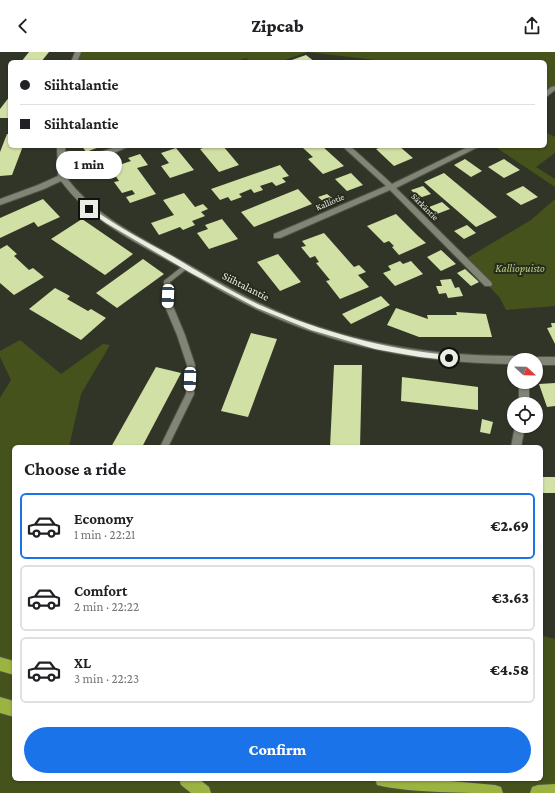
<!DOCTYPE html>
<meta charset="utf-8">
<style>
:root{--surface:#fff;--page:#f2f2f2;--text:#202124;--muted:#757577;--line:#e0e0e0;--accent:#1a73e8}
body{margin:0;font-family:"Crimson Pro",serif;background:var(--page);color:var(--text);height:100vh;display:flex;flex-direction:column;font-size:15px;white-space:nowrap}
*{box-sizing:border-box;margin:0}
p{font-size:13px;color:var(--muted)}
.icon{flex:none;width:22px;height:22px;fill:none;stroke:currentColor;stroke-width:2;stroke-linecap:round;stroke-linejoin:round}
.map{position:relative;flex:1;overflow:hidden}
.side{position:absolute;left:12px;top:393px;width:531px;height:336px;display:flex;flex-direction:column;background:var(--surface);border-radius:6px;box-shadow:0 1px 3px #0004}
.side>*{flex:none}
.top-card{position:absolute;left:8px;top:8px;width:539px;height:88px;border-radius:6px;box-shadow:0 1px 3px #0004;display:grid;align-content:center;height:88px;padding:0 12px;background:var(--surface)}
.needle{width:26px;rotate:112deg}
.fabs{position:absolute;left:507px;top:301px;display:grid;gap:8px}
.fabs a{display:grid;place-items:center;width:36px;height:36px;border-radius:50%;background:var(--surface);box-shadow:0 1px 3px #0004;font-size:20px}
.end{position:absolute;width:18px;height:18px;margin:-9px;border:5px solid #eaede4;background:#111;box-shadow:0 0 0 2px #111}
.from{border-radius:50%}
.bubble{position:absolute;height:28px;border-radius:14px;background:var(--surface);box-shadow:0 1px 3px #0004;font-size:13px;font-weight:800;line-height:28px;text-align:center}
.car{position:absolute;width:12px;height:24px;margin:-12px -6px;border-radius:5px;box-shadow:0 0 3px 1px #0007;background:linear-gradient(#fff 24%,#345 0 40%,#fff 0 76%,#345 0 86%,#fff 0)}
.top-card b{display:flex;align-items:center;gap:14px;height:38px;font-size:15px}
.top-card b+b{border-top:1px solid var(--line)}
.top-card i{width:10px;height:10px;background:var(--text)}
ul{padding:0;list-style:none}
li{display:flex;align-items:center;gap:12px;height:66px;margin:0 8px 6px;padding:0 4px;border:2px solid var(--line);border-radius:6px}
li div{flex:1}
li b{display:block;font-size:15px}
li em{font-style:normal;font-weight:800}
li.selected{border-color:var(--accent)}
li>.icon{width:36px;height:36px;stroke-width:1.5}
h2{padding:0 12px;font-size:18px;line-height:48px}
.button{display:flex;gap:8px;margin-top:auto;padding:8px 12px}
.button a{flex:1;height:46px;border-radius:24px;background:var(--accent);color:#fff;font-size:16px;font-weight:800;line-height:46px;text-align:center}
header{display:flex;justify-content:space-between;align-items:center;height:52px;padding:0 12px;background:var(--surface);font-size:18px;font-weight:800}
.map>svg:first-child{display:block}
.green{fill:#46521c}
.building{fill:#d1e0a5}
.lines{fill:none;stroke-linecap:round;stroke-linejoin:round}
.service-casing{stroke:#4f5346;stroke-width:2}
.minor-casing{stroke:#4f5346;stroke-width:2}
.motorway-casing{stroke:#4f5346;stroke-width:2}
.service{fill:#818575;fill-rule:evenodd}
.minor{fill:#818575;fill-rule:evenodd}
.motorway{fill:#9bb340;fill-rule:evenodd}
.route{fill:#eaede4}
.labels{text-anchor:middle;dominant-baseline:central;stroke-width:4;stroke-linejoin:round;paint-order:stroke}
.far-street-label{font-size:9px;fill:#eaede4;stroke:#272b1d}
.park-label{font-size:11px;font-style:italic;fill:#bbcf7c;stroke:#272b1d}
.street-label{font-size:11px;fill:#eaede4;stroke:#272b1d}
</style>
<header><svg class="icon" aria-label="back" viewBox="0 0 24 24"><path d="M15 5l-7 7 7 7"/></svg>Zipcab<svg class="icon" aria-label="share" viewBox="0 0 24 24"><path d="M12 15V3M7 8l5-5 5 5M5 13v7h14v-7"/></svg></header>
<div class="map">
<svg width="555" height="741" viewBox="0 0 555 741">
<rect width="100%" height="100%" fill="#313527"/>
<!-- green -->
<path class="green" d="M78,0H555V33L545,44V10H393L307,0L279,10H251L246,6L234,10H74Z
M545,80L555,85V101L536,115L555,127V135L494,94H545Z
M555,147V254L506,258L500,246L464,208L531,168Z
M20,288L61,322L103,292L110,293L81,342L69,395H14V727H541V583L554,587L555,585V741H0V346L11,328L0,305V299Z"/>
<!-- building -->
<path class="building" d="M29,0H49L41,10H21Z
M306,3L315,10H286Z
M10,44V66H0V57Z
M7,82H10V94H23L12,123L0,124V100Z
M82,94H102L86,100Z
M209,94H223L239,113L219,120L200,97Z
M309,94H322L344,114L323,122L308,107L313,105L303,96Z
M384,94H399L413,106L394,114L376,97Z
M176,96L194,118L170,126L161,114L169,111L161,101Z
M140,102L148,113L137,116L156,142L130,151L126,145L135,142L132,138L122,141L114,130L119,129L110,116L131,109L128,106Z
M465,107L482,119L471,125L454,113Z
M504,107L520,118L504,126L488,115Z
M280,113L289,124L282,126L286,130L276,134L272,130L260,134L263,138L254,141L251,137L239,142L242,145L231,149L228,145L220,148L211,137Z
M351,121L363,133L347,139L335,127Z
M444,121L497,165L476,175L424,130Z
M423,134L431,142L419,146L411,138Z
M523,134L538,145L521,153L506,142Z
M298,137L312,152L254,175L241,160Z
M184,141L195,155L203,152L208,157L201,160L205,164L192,169L195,173L183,178L180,175L159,183L151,171L174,163L163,148Z
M327,142L332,146L324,150L318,145Z
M43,147L60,165L38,175L34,170L0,186V166Z
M442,150L450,157L437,162L429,155Z
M396,162L418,184L426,191L399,203L392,195L394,194L389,189L384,191L367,174Z
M82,167L133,202L105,223L51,187Z
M222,167L238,187L209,197L197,181L208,177L205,173Z
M467,173L476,181L464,187L454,179Z
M324,181L354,215L359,213L366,220L358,223L369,235L340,247L326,229L330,228L316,211L319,210L315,204L310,206L301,195L306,194L302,189Z
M7,193L17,202L14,204L29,218L33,216L44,225L14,243L0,231V197Z
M441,198L456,212L441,219L427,205Z
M278,202L301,230L280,239L257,210Z
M143,207L164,222L117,256L96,241Z
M400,209L403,212L411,209L423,222L395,234L383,221L391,218L388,214Z
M465,217L479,230L471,234L457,221Z
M451,227L455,236L459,235L463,244L448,246L446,241L439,242L436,234H442L440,228Z
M55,236L70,244L67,247L88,259L91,257L106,266L81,288L29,257Z
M381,244L390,253L351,272L342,262Z
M396,256L428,267L427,263H457L456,260L486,262L492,285H419L387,273Z
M551,271H555V292L547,276L552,275Z
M251,281L277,287L248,365L221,359Z
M334,313H362L360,395H330Z
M156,315L181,321L142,395H111Z
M402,325L478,335V358L401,349Z
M555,331V354L547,355L539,332Z
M482,367L493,370L490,382L480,380Z
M541,425H555V441H541Z"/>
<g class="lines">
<defs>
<path id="service" d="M184,213H188L189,215L170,230L172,252L185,283L195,313L194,342L168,395H160L186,342L187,313L177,283L164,252V229Z"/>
<path id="minor" d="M75,0H81L77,10H71Z
M555,34V38L545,46V40L551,35Z
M57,94H65L66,119C83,106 108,94 130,94L81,115L66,125C94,163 136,183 175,205C204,221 231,238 261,252C341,290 426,304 514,304L519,308H514V312C423,311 339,296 256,257C226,243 198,225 169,209C129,187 88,166 61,129L44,137L0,153V147L38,133L58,124Z
M342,94H350L392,132L470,94H480L396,136L491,230L492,232L491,234H485L390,138L280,186H274V182L386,134Z
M536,305H555V313H536V308H532Z
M519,330H529V352H519Z
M515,374H525L521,395H511Z"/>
<path id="motorway" d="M0,605L14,609V623L0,619Z
M0,645L14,649V665L0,661Z
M179,727H199L209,735L211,741H191L181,733Z
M375,727H428L495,733L501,735L503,741C466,741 411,741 377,733Z
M555,732V741H530L532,735L538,733Z"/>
</defs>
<!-- service casing -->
<use href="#service" class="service-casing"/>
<!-- minor casing -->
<use href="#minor" class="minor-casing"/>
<!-- motorway casing -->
<use href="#motorway" class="motorway-casing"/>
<!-- service -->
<use href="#service" class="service"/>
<!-- minor -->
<use href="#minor" class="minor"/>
<!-- motorway -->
<use href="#motorway" class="motorway"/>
</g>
<!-- route -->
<path class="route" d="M88,156H91C117,174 144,189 172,204C201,221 231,240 262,254C322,280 384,297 449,303L452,306L449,308L420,305L375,297L311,278L257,256L191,221L106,171L88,158Z"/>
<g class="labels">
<!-- far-street labels -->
<g class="far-street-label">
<text transform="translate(330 150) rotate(-23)">Kalliotie</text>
<text transform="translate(425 155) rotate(45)">Särkäntie</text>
</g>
<!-- park labels -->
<g class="park-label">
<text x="520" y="216">Kalliopuisto</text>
</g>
<!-- street labels -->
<g class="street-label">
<text transform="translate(246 234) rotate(27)">Siihtalantie</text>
</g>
</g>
</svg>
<div class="fabs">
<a><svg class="needle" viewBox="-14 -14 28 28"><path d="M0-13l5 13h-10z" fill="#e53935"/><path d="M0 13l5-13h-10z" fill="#757577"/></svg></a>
<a><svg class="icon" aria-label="locate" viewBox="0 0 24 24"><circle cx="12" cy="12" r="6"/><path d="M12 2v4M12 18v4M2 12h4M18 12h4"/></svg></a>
</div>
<i class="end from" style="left:449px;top:306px"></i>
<i class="end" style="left:89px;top:157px"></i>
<div class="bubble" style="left:56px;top:99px;width:66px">1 min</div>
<i class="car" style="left:168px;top:244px;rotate:182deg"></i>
<i class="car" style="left:190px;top:327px;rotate:182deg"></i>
<div class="top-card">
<b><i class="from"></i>Siihtalantie</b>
<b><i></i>Siihtalantie</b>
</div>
<section class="side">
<h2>Choose a ride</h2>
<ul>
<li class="selected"><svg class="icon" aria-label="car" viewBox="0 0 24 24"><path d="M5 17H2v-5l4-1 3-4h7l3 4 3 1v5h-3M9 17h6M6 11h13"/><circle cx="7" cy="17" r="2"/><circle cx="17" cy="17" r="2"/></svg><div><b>Economy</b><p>1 min · 22:21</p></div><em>€2.69</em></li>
<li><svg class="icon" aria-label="car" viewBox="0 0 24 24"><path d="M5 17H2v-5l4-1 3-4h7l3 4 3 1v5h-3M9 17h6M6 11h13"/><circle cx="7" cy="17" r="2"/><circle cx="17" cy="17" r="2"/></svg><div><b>Comfort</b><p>2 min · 22:22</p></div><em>€3.63</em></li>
<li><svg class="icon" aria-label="car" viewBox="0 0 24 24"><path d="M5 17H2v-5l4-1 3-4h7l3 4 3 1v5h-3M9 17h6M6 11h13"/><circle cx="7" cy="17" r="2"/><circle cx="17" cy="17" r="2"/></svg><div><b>XL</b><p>3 min · 22:23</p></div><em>€4.58</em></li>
</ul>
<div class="button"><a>Confirm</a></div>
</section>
</div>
